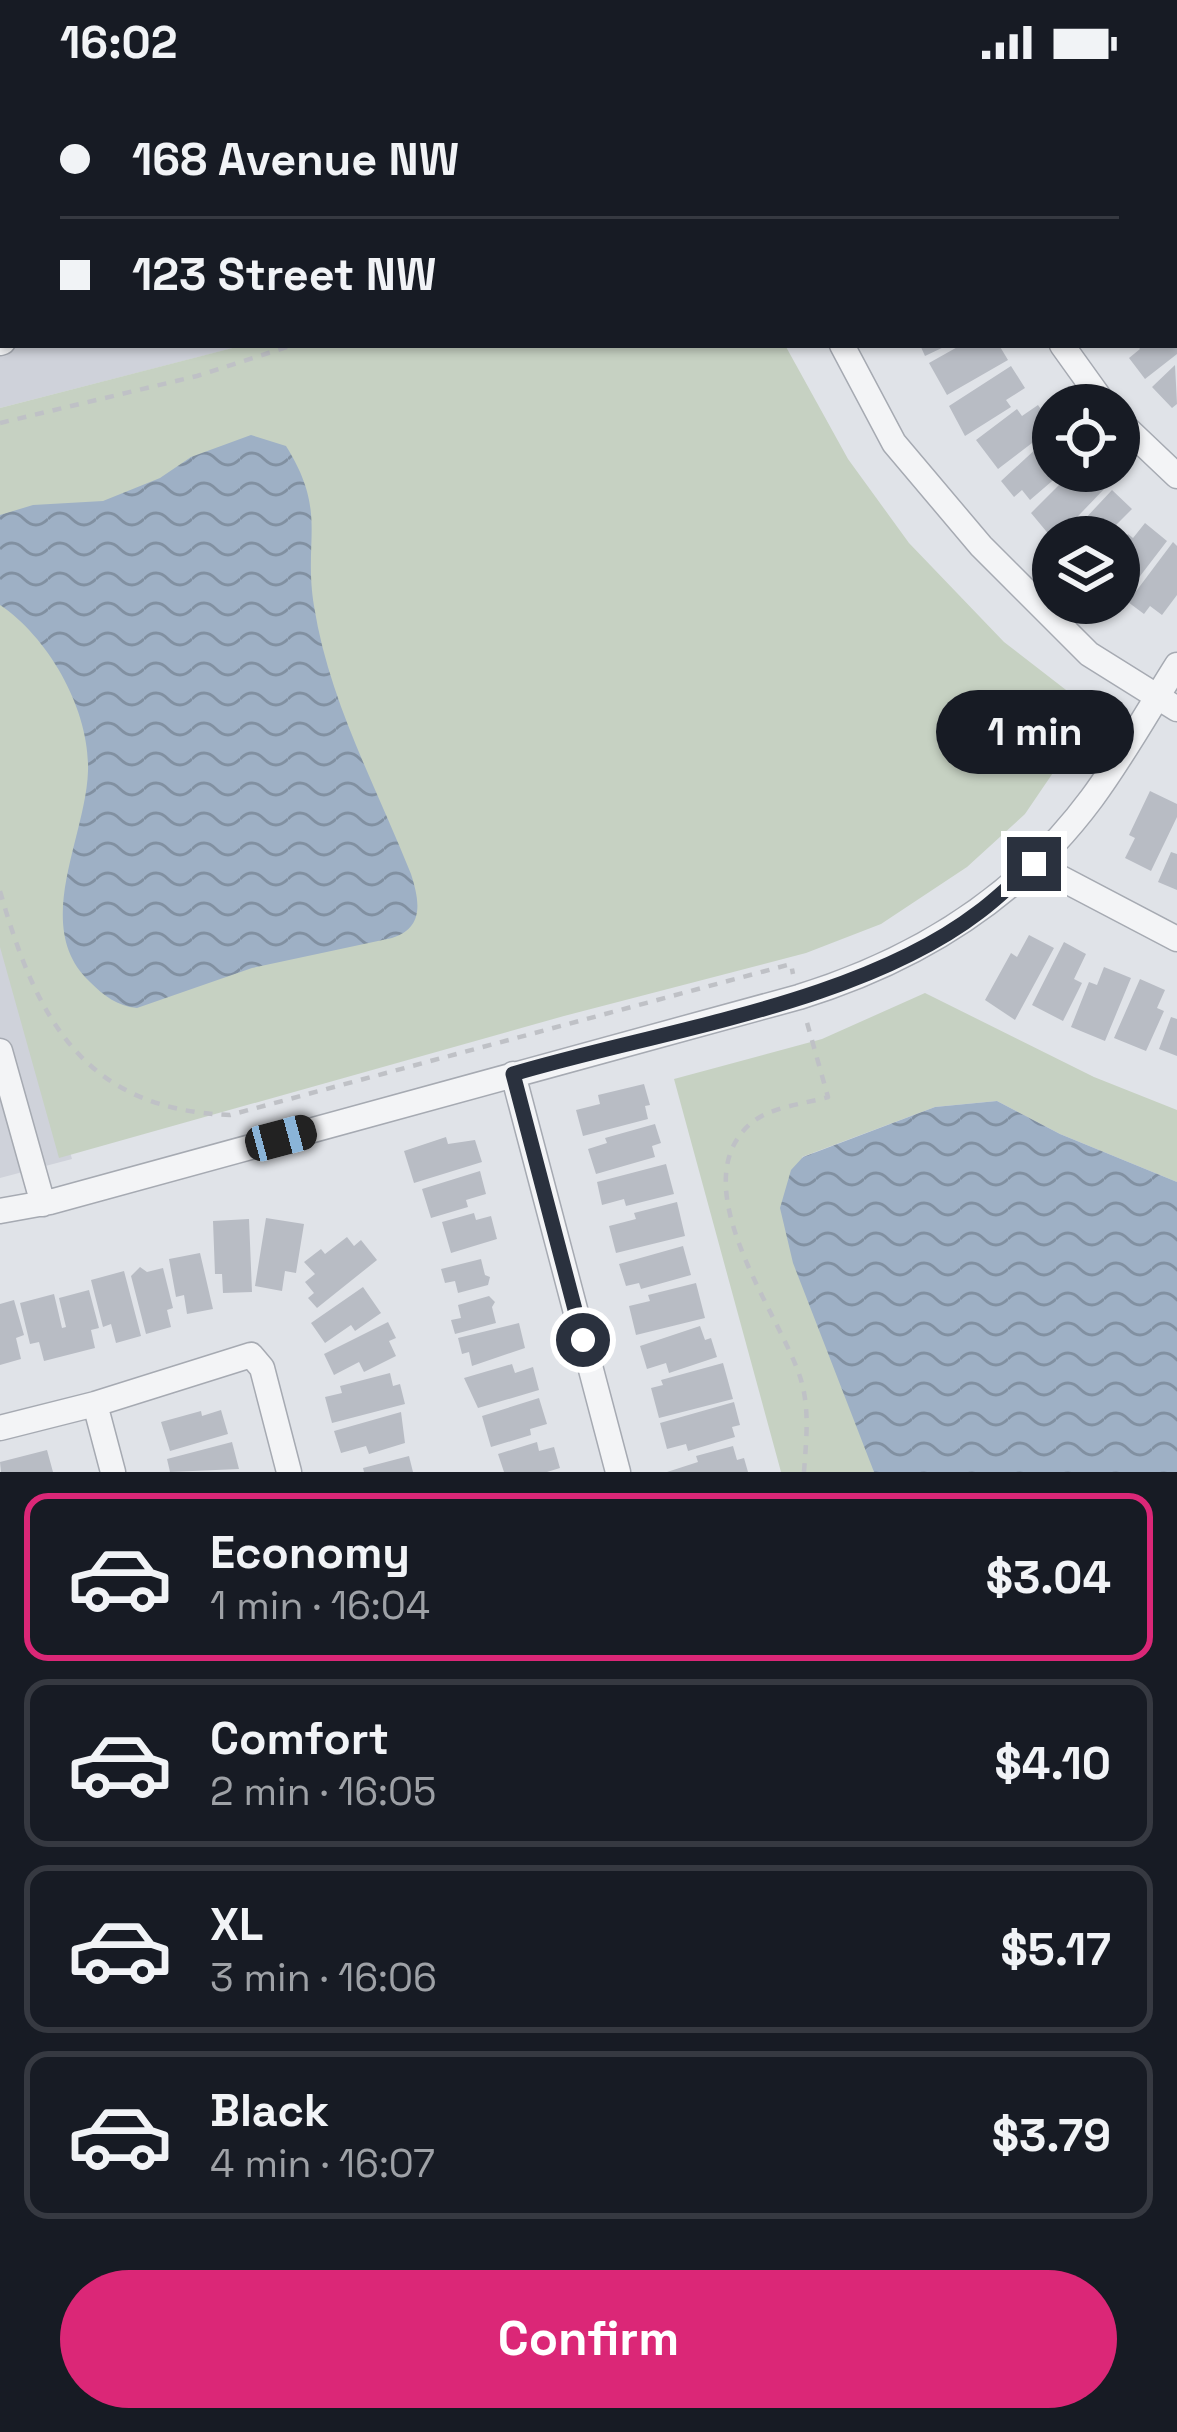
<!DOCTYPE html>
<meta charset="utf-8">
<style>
:root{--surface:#171b24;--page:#20242c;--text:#f1f3f6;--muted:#9ea1a6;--line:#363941;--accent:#db2777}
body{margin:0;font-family:"Space Grotesk",sans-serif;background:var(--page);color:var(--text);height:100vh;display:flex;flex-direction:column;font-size:45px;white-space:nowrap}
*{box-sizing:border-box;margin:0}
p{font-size:39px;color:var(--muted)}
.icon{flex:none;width:66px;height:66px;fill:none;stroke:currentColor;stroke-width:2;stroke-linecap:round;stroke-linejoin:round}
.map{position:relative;height:1388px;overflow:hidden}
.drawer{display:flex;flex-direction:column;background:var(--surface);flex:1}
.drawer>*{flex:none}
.guide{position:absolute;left:0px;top:0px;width:1179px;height:264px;box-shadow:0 3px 9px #0004;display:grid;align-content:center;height:264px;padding:0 60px;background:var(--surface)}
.fabs{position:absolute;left:1032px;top:300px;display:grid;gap:24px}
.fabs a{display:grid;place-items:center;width:108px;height:108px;border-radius:50%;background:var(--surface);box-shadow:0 3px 9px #0004;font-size:60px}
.end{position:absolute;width:54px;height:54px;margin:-27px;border:15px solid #2a313e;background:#fff;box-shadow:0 0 0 6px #fff}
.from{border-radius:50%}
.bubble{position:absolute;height:84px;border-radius:42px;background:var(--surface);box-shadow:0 3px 9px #0004;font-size:39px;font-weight:800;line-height:84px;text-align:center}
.car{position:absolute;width:36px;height:72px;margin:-36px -18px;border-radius:15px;box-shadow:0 0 9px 3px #0007;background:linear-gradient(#222 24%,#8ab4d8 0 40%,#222 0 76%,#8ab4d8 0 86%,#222 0)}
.guide b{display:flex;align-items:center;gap:42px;height:114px;font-size:45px}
.guide b+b{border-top:3px solid var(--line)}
.guide i{width:30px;height:30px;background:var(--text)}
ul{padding:21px 0 0;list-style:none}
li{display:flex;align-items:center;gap:36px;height:168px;margin:0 24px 18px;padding:0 36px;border:6px solid var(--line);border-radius:24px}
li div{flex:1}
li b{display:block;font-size:45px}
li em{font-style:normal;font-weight:800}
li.active{border-color:var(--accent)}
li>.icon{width:108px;height:108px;stroke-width:1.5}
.primary-button{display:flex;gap:24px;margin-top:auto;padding:24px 60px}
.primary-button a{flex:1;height:138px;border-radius:72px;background:var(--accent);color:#fff;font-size:48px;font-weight:800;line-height:138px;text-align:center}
.status{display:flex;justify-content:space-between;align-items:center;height:84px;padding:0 60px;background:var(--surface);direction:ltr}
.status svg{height:33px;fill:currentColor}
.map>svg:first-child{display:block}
.built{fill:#cfd2da}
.green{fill:#c6d1c2}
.water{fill:url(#water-waves)}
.building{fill:#b8bcc4}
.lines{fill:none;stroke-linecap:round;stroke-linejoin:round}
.minor-casing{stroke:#a6aab2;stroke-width:27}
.path{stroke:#bfc1c6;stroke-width:4.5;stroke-dasharray:9 9;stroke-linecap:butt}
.minor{stroke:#f3f4f6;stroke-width:24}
.route{stroke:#2a313e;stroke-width:15}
</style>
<div class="status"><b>16:02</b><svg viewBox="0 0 49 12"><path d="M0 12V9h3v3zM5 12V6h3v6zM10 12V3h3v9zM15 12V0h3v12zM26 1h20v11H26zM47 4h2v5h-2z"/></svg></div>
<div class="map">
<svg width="1177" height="1388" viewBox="0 0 1177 1388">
<defs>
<pattern id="water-waves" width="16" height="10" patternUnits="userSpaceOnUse" patternTransform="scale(3)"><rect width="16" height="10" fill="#9eb0c5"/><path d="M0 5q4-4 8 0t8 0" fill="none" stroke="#8190a1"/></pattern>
</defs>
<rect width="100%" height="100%" fill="#e0e3e8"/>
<!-- built -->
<path class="built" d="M0,0H691L692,3H3V261H245L0,324Z
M0,820L72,1075L0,1094Z"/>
<!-- green -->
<path class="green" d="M244,261H785L848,375L909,459L1004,558L1088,623L1061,677L1025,730L967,783L881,840L806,869L564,932L59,1074L0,863V324Z
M925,909L1094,993L1177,1026V1098L1060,1050L997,1017L935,1023L802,1073L874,1388H781L674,995L822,955Z"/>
<!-- water -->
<path class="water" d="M251,351L286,362C328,429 303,454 314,522C329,617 376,702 411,790C420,818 424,844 392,854L252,884L137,924C117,922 104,912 90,898C31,843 86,754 88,687C90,626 49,554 0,521V431L33,421L103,417L160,394L191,373Z
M997,1017L1060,1050L1177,1098V1388H874L793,1179L780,1124L791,1086L803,1073L935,1023Z"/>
<!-- building -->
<path class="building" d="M920,261H948L925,272Z
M961,261H999L1008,276L947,311L929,279Z
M1137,261H1177V270L1145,295L1129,274L1140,265Z
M1175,281L1177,320L1172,324L1152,303Z
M1011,282L1025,304L1006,316L1011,323L965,352L949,322Z
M1038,321L1053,343L998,385L976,356L1017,325L1022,332Z
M1053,349V387L1058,392L1030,416L1022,406L1014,413L1001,397Z
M1073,387L1078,393L1084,387H1092L1107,402L1058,453H1051L1031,429Z
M1112,406L1132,425L1112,445L1120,453H1068Z
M1145,439L1167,457L1124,513L1119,509V461L1128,450L1133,454Z
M1173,458L1177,462V511L1162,531L1150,522L1144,530L1128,518Z
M1150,707L1177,720V733L1151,787L1125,774L1135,754L1129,751Z
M1171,768L1177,770V806L1158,798Z
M1029,851L1054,864L1015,936L985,916L1011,869L1017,873Z
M1064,858L1086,870L1074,895L1082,899L1063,937L1032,921Z
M1104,883L1131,894L1105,957L1071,943L1089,898L1097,901Z
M1140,895L1165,906L1157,924L1164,927L1146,967L1114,954Z
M1171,933L1177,935V972L1159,965Z
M644,1000L650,1021L645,1022L648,1035L583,1052L576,1026L600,1020L598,1011Z
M655,1040L661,1059L652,1062L655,1073L596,1090L588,1065L607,1059L605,1054Z
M446,1053L448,1060L475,1056L482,1078L414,1099L404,1067Z
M666,1080L674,1110L626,1122L624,1115L602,1121L597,1098Z
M480,1087L486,1110L466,1116L468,1123L431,1134L422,1105Z
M677,1118L685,1152L616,1169L609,1142L636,1135L634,1129Z
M474,1129L476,1136L491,1132L497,1155L451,1169L442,1138Z
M266,1134L304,1140L296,1189L285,1187L282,1207L255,1202Z
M249,1135L252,1208L223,1209L222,1190H215L213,1137Z
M347,1153L354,1162L361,1156L377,1176L317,1224L308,1214L314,1209L305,1198L315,1190L304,1178L321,1165L325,1170Z
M683,1162L691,1191L641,1205L639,1199L626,1202L619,1180Z
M200,1169L213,1225L187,1230L184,1211L176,1213L169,1175Z
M481,1175L485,1191L490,1193L488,1201L458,1209L455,1197L445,1199L441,1185Z
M140,1183L147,1188L163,1184L173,1224L167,1226L171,1243L146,1250L131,1192Z
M124,1187L141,1252L116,1259L111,1240L103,1243L91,1196Z
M696,1199L705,1234L636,1251L629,1222L650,1217L648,1211Z
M363,1203L381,1229L355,1247L351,1241L325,1259L311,1239Z
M89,1206L99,1244L91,1246L95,1264L44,1277L39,1258L30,1260L20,1219L54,1210L62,1244L66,1243L59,1214Z
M489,1212L495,1218L492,1223L496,1239L455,1250L451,1236L461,1234L458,1221Z
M14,1216L24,1251L16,1254L21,1275L0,1281V1220Z
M388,1238L396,1254L389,1257L396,1272L364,1288L359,1278L334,1291L324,1270Z
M519,1239L525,1264L472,1282L469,1268L462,1270L458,1254Z
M700,1242L705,1256L711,1254L717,1273L669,1289L666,1279L647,1285L640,1262Z
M723,1279L733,1315L659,1334L651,1304L663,1301L661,1296Z
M512,1280L515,1289L533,1283L539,1306L478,1324L464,1294Z
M390,1289L393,1302L400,1300L405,1320L332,1339L325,1313L342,1309L340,1302Z
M539,1314L547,1340L530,1345L531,1351L491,1363L482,1332Z
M734,1318L740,1341L732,1343L735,1353L688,1367L686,1360L667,1365L660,1339Z
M221,1326L228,1350L170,1367L161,1338L201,1327L202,1332Z
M401,1328L405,1359L369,1370L366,1362L341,1369L334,1347Z
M232,1358L239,1385L170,1388L167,1375Z
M537,1358L539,1367L554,1363L560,1384L547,1388H504L498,1370Z
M733,1362L737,1376L744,1374L748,1388H667L698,1378L696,1372Z
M47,1366L53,1388H1L0,1378Z
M409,1372L413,1388H364L363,1384Z"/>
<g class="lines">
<defs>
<path id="minor" d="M47,0L48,3
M745,0L746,3
M963,0L964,3
M0,259L3,258
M842,261L894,359L981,462L1089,570L1177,625
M1062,261L1105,321
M1119,337L1177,392
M1034,780L1177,855
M0,967L43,1120
M513,990L618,1388
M0,1127L50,1118L799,913C916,877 1018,814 1092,714C1123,672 1149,625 1177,581
M95,1320L113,1388
M0,1344L95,1320L251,1271L262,1284L289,1388"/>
</defs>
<!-- minor casing -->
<use href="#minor" class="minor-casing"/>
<!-- path -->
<path class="path" d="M0,339L197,292L293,261
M0,807C36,934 84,1026 230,1031L791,880L793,890
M804,1388C806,1358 810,1326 801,1296C782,1232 680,1103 750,1040C769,1023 804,1020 828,1013L806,935"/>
<!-- minor -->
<use href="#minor" class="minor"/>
</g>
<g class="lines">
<!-- route -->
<path class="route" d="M583,1256L513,990C657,947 859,920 979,828C998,814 1016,796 1034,780"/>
</g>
</svg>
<div class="fabs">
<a><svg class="icon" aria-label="locate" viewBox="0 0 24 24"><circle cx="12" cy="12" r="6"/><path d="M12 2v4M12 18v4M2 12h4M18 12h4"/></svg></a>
<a><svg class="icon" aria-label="layers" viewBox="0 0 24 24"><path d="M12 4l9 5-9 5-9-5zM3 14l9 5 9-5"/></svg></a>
</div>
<i class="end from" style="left:583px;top:1256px"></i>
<i class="end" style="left:1034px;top:780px"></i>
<div class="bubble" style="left:936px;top:606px;width:198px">1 min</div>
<i class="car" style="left:281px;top:1054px;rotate:75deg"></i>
<div class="guide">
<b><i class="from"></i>168 Avenue NW</b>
<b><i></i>123 Street NW</b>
</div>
</div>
<section class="drawer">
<ul>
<li class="active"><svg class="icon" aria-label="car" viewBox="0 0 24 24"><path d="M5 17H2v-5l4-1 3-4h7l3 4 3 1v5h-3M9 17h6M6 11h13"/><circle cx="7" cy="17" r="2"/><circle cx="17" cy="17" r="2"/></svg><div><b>Economy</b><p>1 min · 16:04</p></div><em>$3.04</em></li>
<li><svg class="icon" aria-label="car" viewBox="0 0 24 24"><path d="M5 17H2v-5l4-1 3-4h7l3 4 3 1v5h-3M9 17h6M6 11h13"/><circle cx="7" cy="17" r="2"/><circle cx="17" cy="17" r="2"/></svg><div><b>Comfort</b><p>2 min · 16:05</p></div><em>$4.10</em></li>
<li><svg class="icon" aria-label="car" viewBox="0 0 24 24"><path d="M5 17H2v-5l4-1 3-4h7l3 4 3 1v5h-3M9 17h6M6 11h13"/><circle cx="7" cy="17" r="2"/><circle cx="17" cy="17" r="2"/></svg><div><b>XL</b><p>3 min · 16:06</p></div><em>$5.17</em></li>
<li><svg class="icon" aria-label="car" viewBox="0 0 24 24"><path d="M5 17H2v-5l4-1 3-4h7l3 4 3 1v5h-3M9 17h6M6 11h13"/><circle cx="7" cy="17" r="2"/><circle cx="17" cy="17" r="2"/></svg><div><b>Black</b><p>4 min · 16:07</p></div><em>$3.79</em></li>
</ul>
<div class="primary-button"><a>Confirm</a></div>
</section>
